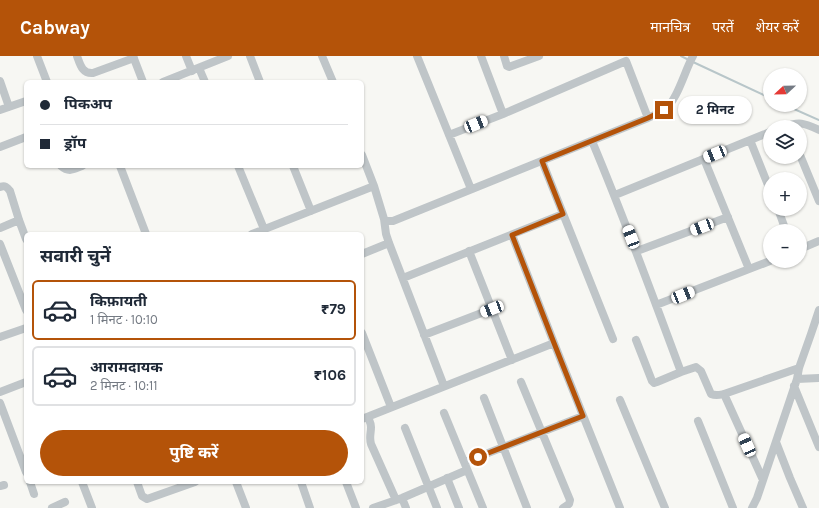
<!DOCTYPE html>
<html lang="hi">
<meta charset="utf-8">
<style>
:root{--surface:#fff;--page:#f6f6f7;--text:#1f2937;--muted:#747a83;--line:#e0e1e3;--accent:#b45309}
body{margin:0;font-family:Karla,"Noto Sans Devanagari",sans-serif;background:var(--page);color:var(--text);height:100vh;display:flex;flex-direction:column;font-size:15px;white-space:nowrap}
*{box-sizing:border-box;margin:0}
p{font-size:13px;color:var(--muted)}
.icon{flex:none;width:22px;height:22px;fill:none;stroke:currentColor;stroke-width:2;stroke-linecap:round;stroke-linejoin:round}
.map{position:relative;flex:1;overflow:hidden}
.drawer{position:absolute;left:24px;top:176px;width:340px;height:252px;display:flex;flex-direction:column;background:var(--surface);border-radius:6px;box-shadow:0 1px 3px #0004}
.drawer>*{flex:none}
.hud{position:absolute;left:24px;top:24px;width:340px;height:88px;border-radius:6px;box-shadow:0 1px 3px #0004;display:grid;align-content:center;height:88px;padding:0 16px;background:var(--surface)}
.needle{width:26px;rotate:248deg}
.controls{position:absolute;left:763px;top:12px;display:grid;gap:8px}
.controls a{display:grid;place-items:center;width:44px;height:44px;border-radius:50%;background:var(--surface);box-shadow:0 1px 3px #0004;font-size:20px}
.end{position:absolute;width:18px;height:18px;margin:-9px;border:5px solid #b45309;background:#fff;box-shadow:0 0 0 2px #fff}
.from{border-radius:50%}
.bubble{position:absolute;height:28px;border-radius:14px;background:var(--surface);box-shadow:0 1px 3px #0004;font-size:13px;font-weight:700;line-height:28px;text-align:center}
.car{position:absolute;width:12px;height:24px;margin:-12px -6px;border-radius:5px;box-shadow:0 0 3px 1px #0007;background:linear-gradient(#fff 24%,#345 0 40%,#fff 0 76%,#345 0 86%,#fff 0)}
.hud b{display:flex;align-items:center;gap:14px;height:38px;font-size:15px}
.hud b+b{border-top:1px solid var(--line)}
.hud i{width:10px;height:10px;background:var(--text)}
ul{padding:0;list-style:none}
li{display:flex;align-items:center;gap:12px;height:60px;margin:0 8px 6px;padding:0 8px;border:2px solid var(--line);border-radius:6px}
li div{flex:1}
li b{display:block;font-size:15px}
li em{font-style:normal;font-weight:700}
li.current{border-color:var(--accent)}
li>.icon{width:36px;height:36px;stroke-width:1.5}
h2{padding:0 16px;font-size:18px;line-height:48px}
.action{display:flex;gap:8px;margin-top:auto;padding:8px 16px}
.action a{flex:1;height:46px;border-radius:24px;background:var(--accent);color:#fff;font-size:16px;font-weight:700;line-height:46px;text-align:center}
header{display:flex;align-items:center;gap:24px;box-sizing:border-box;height:56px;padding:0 20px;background:var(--accent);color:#fff}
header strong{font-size:19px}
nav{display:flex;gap:22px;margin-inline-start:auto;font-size:14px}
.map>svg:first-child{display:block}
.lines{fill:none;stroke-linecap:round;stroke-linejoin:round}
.stream{stroke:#b8c6c9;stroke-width:2}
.minor{stroke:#bfc5c8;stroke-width:8}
.route{stroke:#b45309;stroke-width:5}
</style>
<header>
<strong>Cabway</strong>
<nav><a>मानचित्र</a><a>परतें</a><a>शेयर करें</a></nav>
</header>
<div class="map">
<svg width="819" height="452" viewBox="0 0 819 452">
<rect width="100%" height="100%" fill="#f7f7f3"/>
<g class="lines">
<!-- stream -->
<path class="stream" d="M681,0L689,4
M693,6L770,42
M785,49L819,64"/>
<!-- minor -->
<path class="minor" d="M37,0L47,26
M77,0C80,8 82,18 93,17L134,2
M133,0L143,26
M186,0L192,15
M250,0L260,26
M322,0L333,26
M417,0L471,133
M481,0L503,58
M504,0L507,10L509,11L539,0
M199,12L205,26
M0,25L9,51
M163,26L228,0
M0,54L26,45
M784,71C799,65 804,67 819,74
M449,79L503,58L626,5L648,62
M750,84L770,134
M592,85C624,161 652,238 681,316
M0,91L26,81
M362,99L374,130L384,163C387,166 389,165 393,165L648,62C654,59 660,57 665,53C677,45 685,14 693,0
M800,99L819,145
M704,103L749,213
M542,105L613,283
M61,110C69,117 74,113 82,110
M120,110L146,178
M238,110L264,173
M293,110L311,155
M0,131C5,129 7,131 10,135L19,164L26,183
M615,139L770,76
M778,153L786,175
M384,163L386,178L389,187L444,330
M0,172L19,164
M252,178L374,130
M512,179L554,287L620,452
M0,188L26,254
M800,193L819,185
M469,195L512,304
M637,195L728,161
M362,198L389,187
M403,222L563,158
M656,249L770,205
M362,277L391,351
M424,279L492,253
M0,281L26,272
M636,284L652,325L654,327L657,326L681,316L696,311L701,315L711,338C716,340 719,339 724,338L799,312
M797,323L819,322
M521,326L570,444L569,448L563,452
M794,330L819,391
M0,336L26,326
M724,338L763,424
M484,342L527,452
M620,344L665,452
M0,347L26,416
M444,357L483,452
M368,361C369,364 371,367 371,371C371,378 369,381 371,388L396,444
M362,363L554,287
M698,365L733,452
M405,372L437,452
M776,386L790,422L803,452
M465,406L583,360
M447,422L459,452
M30,426L34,438
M82,426L92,452
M137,426L142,440L147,443L195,426
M236,426L246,452
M301,426L310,452
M346,426L356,452
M0,430L4,429
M402,442L406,452
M52,452L65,446
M373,452L402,442L467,414
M752,452L757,442L797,323L799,312L811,278L819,254"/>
</g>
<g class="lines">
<!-- route -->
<path class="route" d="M478,401L583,360L554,287L512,179L563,158L542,105L648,62L664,54"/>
</g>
</svg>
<div class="controls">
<a><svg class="needle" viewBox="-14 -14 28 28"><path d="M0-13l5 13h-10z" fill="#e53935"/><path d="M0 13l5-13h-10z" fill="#747a83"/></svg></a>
<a><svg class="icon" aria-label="layers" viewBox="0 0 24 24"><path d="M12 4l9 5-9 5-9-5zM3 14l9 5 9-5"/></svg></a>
<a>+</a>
<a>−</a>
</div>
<i class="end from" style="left:478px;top:401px"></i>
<i class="end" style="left:664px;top:54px"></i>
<div class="bubble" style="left:678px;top:40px;width:74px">2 मिनट</div>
<i class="car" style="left:476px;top:68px;rotate:68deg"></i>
<i class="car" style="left:715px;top:98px;rotate:248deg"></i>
<i class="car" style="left:702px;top:171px;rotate:249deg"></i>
<i class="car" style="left:631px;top:181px;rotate:339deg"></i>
<i class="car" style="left:683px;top:239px;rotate:68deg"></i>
<i class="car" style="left:492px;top:253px;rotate:249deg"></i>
<i class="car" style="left:747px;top:389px;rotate:336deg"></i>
<div class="hud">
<b><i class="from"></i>पिकअप</b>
<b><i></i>ड्रॉप</b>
</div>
<section class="drawer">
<h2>सवारी चुनें</h2>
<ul>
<li class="current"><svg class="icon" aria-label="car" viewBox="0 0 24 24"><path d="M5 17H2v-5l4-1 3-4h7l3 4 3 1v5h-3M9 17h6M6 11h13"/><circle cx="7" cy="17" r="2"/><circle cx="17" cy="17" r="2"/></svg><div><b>किफ़ायती</b><p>1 मिनट · 10:10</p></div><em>₹79</em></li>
<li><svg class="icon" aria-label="car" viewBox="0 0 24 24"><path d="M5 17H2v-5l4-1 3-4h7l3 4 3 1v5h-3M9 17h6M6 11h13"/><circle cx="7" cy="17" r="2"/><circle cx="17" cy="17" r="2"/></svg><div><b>आरामदायक</b><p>2 मिनट · 10:11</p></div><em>₹106</em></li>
</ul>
<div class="action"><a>पुष्टि करें</a></div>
</section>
</div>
